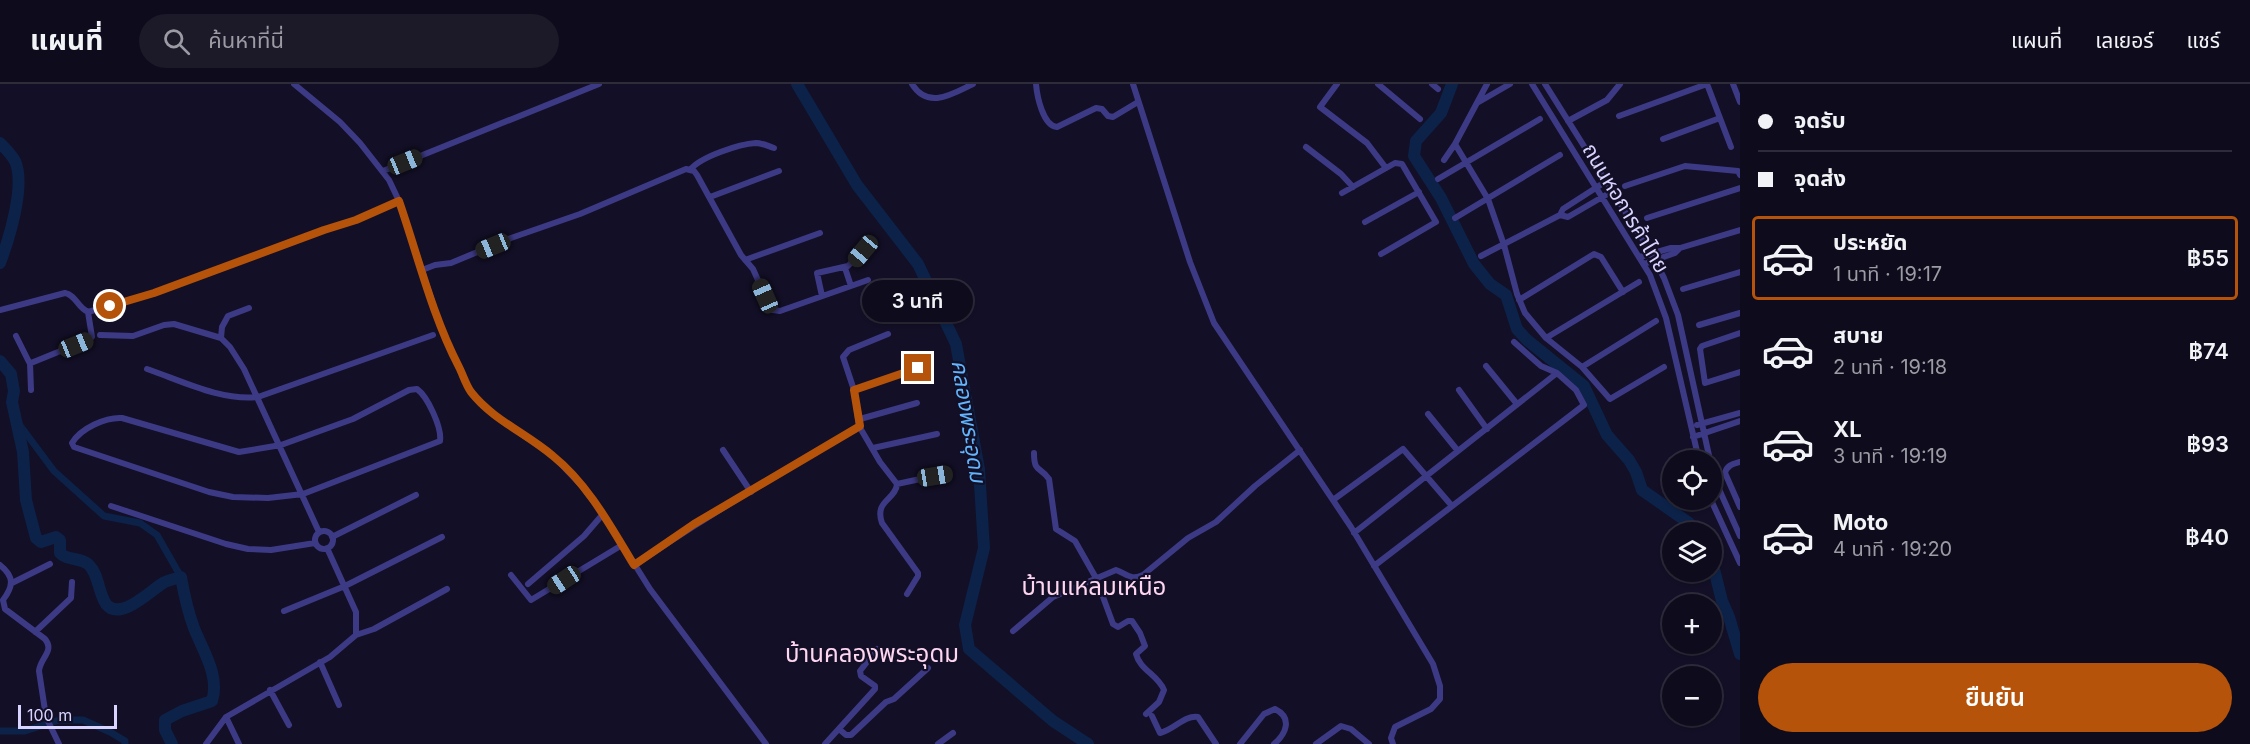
<!DOCTYPE html>
<html lang="th">
<meta charset="utf-8">
<style>
:root{--surface:#0e0b1c;--page:#1c1929;--text:#f1f3f6;--muted:#9b9ba3;--line:#2e2b3b;--accent:#b45309}
body{margin:0;font-family:Inter,"Noto Sans Thai",sans-serif;background:var(--page);color:var(--text);height:100vh;display:flex;flex-direction:column;font-size:22px;white-space:nowrap}
*{box-sizing:border-box;margin:0}
p{font-size:20px;color:var(--muted)}
.icon{flex:none;width:33px;height:33px;fill:none;stroke:currentColor;stroke-width:2;stroke-linecap:round;stroke-linejoin:round}
.map{position:relative;flex:1;overflow:hidden}
.drawer{display:flex;flex-direction:column;background:var(--surface);width:510px}
.drawer>*{flex:none}
.hud{display:grid;align-content:center;height:132px;padding:0 18px;background:var(--surface)}
.buttons{position:absolute;left:1662px;top:366px;display:grid;gap:12px}
.buttons a{display:grid;place-items:center;width:60px;height:60px;border-radius:50%;background:var(--surface);box-shadow:0 2px 4px #0004,0 0 0 2px var(--line);font-size:30px}
.scale{position:absolute;left:18px;bottom:15px;width:99px;box-sizing:border-box;padding-left:6px;border:3px solid #d9d4ff;border-top:0;font-size:16px;line-height:21px;white-space:nowrap;color:#d9d4ff;-webkit-text-stroke:4px #130f26;paint-order:stroke}
.end{position:absolute;width:27px;height:27px;margin:-14px;border:8px solid #b45309;background:#fff;box-shadow:0 0 0 3px #fff}
.from{border-radius:50%}
.bubble{position:absolute;height:42px;border-radius:21px;background:var(--surface);box-shadow:0 2px 4px #0004,0 0 0 2px var(--line);font-size:20px;font-weight:600;line-height:42px;text-align:center}
.car{position:absolute;width:18px;height:36px;margin:-18px -9px;border-radius:8px;box-shadow:0 0 4px 2px #0007;background:linear-gradient(#222 24%,#8ab4d8 0 40%,#222 0 76%,#8ab4d8 0 86%,#222 0)}
.hud b{display:flex;align-items:center;gap:21px;height:57px;font-size:22px}
.hud b+b{border-top:2px solid var(--line)}
.hud i{width:15px;height:15px;background:var(--text)}
ul{padding:0;list-style:none}
li{display:flex;align-items:center;gap:18px;height:84px;margin:0 12px 9px;padding:0 6px;border:3px solid transparent;border-radius:6px}
li div{flex:1}
li b{display:block;font-size:22px}
li em{font-style:normal;font-weight:600}
li.current{border-color:var(--accent)}
li>.icon{width:54px;height:54px;stroke-width:1.5}
.cta{display:flex;gap:12px;margin-top:auto;padding:12px 18px}
.cta a{flex:1;height:69px;border-radius:36px;background:var(--accent);color:#fff;font-size:24px;font-weight:600;line-height:69px;text-align:center}
header{display:flex;align-items:center;gap:36px;box-sizing:border-box;height:84px;padding:0 30px;background:var(--surface);border-bottom:2px solid var(--line)}
header strong{font-size:28px}
nav{display:flex;gap:33px;margin-inline-start:auto;font-size:21px}
.search{width:420px;height:54px;background:var(--page);display:flex;align-items:center;gap:15px;box-sizing:border-box;padding:0 21px;border-radius:33px;color:var(--muted);font-size:22px}
main{display:flex;flex:1;min-height:0}
.map>svg:first-child{display:block}
.lines{fill:none;stroke-linecap:round;stroke-linejoin:round}
.canal{stroke:#0c2248;stroke-width:7}
.river{stroke:#0c2248;stroke-width:12}
.minor{stroke:#3d3a85;stroke-width:6}
.route{stroke:#b45309;stroke-width:8}
.labels{text-anchor:middle;dominant-baseline:central;stroke-width:4.5;stroke-linejoin:round;paint-order:stroke}
.street-label{font-size:21px;fill:#d9d4ff;stroke:#130f26}
.water-label{font-size:22px;font-style:italic;fill:#62b6ff;stroke:#130f26}
.quarter-label{font-size:24px;fill:#ffd6f0;stroke:#130f26}
</style>
<header>
<strong>แผนที่</strong>
<div class="search"><svg class="icon" aria-label="search" viewBox="0 0 24 24"><circle cx="10" cy="10" r="6"/><path d="M15 15l6 6"/></svg>ค้นหาที่นี่</div>
<nav><a>แผนที่</a><a>เลเยอร์</a><a>แชร์</a></nav>
</header>
<main>
<div class="map">
<svg width="1740" height="660" viewBox="0 0 1740 660">
<rect width="100%" height="100%" fill="#130f26"/>
<g class="lines">
<!-- canal -->
<path class="canal" d="M16,336L54,387L104,432L140,439L157,451L181,493
M0,647H25L59,636H83L110,648L125,657V660"/>
<!-- river -->
<path class="river" d="M797,0L857,101L918,180L956,260L979,385L984,464L965,541L969,565L1053,637L1088,660
M1452,0L1441,29L1416,57L1414,72L1441,114L1474,180L1490,200L1506,211L1517,245L1527,256L1584,302L1607,351L1629,376L1636,388L1642,406L1689,439L1697,448
M0,59C5,64 11,70 15,77C26,101 9,155 0,179
M0,277L11,290L14,307L12,318L23,368L26,416L36,454L41,458L56,453L60,456V469C67,477 81,473 89,481C99,491 98,508 106,520C120,538 151,506 163,499C168,496 175,495 181,493C184,510 188,528 194,544C203,567 220,592 212,617L182,627L165,636V646L172,660
M1712,477L1722,517L1729,533L1740,570"/>
<!-- minor -->
<path class="minor" d="M294,0L340,38L360,59L389,96L399,117L441,244L469,305L483,322L498,334L552,371L581,401L603,430L650,505L766,660
M912,0C928,26 952,10 973,0
M1036,0C1037,12 1043,42 1057,43L1096,24L1102,25L1108,32L1113,33L1138,18
M1133,0L1190,178L1214,239L1351,443L1433,580L1440,602V615L1431,625L1395,643L1391,654L1393,660
M1337,0L1320,23L1367,59L1386,84
M1378,0L1420,35
M1432,0L1438,5
M1487,0L1455,60L1488,115L1504,161L1517,210L1525,229L1546,254L1582,283L1610,315L1664,283
M1532,0L1650,191L1666,234L1699,376
M1545,0L1651,169L1664,194L1678,231L1710,376
M1707,0L1731,63
M1733,0L1740,18
M1477,19L1510,0
M1619,32L1707,0
M1568,37L1607,16L1620,0
M1663,55L1720,34
M1306,63L1341,90L1353,103
M1444,76L1455,60
M690,86C700,73 739,60 756,59C762,59 768,62 774,64
M383,87L599,0
M1438,95L1540,35
M1625,102L1685,82L1738,87L1740,91
M1342,109L1395,79L1402,80L1436,138L1381,170
M710,113L779,87
M1560,131L1568,133L1611,108
M1455,134L1560,71
M1647,134L1740,104
M1365,138L1419,108
M1481,172L1560,131L1563,125L1605,98
M1640,173L1671,164H1679
M745,176L820,149
M1644,180L1675,169L1680,164L1740,146
M845,184L851,202
M422,186L435,181L451,179L511,154L580,130L686,85L694,87L697,91L741,171L753,185L770,223L773,226L780,227L868,196
M1683,205L1740,188
M822,212L817,189L848,182L863,167
M1519,216L1594,170L1601,173L1623,208
M0,226L65,209C76,211 77,223 88,228L154,209L324,146L356,136L399,117
M1699,241L1740,229
M1740,249L1702,262L1700,265L1705,299L1740,288
M888,250L849,266L843,273L854,306L859,342L880,378L897,400C896,416 874,416 882,439L918,489V492L907,510
M100,251L133,252L164,241L174,240L221,254L230,263L244,285L319,448
M16,252L29,278L31,279L90,255L92,253L88,228
M221,254L222,243L228,232L249,224
M1546,254L1639,198
M1514,258L1541,282L1557,289
M30,279L31,306
M1486,282L1517,320
M1582,283L1656,237
M147,285C182,297 221,317 258,313L433,251
M417,305C428,313 442,344 440,357L303,410L268,414L233,413L209,408L74,363L72,359C81,344 106,333 122,334L239,368L281,361L353,335L409,306Z
M854,306L918,284
M1459,306L1487,345
M1428,330L1458,367
M860,335L917,319
M1697,341L1740,329
M1693,353L1740,337
M873,364L937,350
M723,366L751,408
M1034,369C1034,389 1040,382 1049,395L1056,445L1075,457L1096,494L1113,540L1118,543L1128,537H1132L1140,549L1145,562L1136,570C1140,586 1158,591 1164,606L1159,618L1146,630
M1740,378C1733,380 1727,381 1725,389L1740,423
M1712,384L1714,394L1740,452
M897,400L948,389
M1333,416L1403,365L1452,422
M1711,416L1740,479
M111,422L226,460L248,465L271,466L315,459
M315 456a9 9 0 1 1 18 0a9 9 0 1 1-18 0Z
M1354,449L1557,289L1576,306L1584,321L1374,482
M332,453L416,411
M0,481C14,492 14,502 3,516L5,525L45,555C55,567 40,574 39,587L46,633L59,660
M635,481C707,431 784,388 859,342
M511,491L531,516L622,461
M12,499L50,480
M528,500L584,452L603,430
M284,527L345,502L442,453
M1013,547L1053,513L1116,486C1127,490 1131,497 1143,491L1188,454L1216,438L1255,402L1300,366
M35,548L71,514L72,498
M356,551L374,545L447,505
M320,578L339,621
M270,606L289,641
M1152,632L1160,649C1174,646 1184,631 1198,633L1216,660
M226,633L239,660
M839,645L846,651H851L886,618L894,615L928,584
M206,660L226,633L330,573L356,551V528L327,464
M825,660L875,605V602L861,592L860,587L877,565
M938,660L953,649
M1240,660L1264,630L1275,625C1293,634 1286,650 1274,660
M1316,660L1341,642L1351,645L1369,660"/>
</g>
<g class="lines">
<!-- route -->
<path class="route" d="M110,222L154,209L324,146L356,136L399,117C418,172 432,231 459,283C463,291 466,301 471,308C493,336 526,349 553,372C588,400 611,443 634,481L694,440L860,342L854,306L918,284"/>
</g>
<g class="labels">
<!-- street labels -->
<g class="street-label">
<text transform="translate(1626 124) rotate(59)">ถนนหอการค้าไทย</text>
</g>
<!-- water labels -->
<g class="water-label">
<text transform="translate(969 337) rotate(81)">คลองพระอุดม</text>
</g>
<!-- quarter labels -->
<g class="quarter-label">
<text x="1094" y="502">บ้านแหลมเหนือ</text>
<text x="872" y="569">บ้านคลองพระอุดม</text>
</g>
</g>
</svg>
<div class="buttons">
<a><svg class="icon" aria-label="locate" viewBox="0 0 24 24"><circle cx="12" cy="12" r="6"/><path d="M12 2v4M12 18v4M2 12h4M18 12h4"/></svg></a>
<a><svg class="icon" aria-label="layers" viewBox="0 0 24 24"><path d="M12 4l9 5-9 5-9-5zM3 14l9 5 9-5"/></svg></a>
<a>+</a>
<a>−</a>
</div>
<div class="scale">100 m</div>
<i class="end from" style="left:110px;top:222px"></i>
<i class="end" style="left:918px;top:284px"></i>
<div class="bubble" style="left:862px;top:196px;width:111px">3 นาที</div>
<i class="car" style="left:405px;top:78px;rotate:68deg"></i>
<i class="car" style="left:493px;top:162px;rotate:248deg"></i>
<i class="car" style="left:863px;top:167px;rotate:220deg"></i>
<i class="car" style="left:765px;top:212px;rotate:336deg"></i>
<i class="car" style="left:76px;top:261px;rotate:68deg"></i>
<i class="car" style="left:935px;top:392px;rotate:81deg"></i>
<i class="car" style="left:564px;top:496px;rotate:237deg"></i>
</div>
<section class="drawer">
<div class="hud">
<b><i class="from"></i>จุดรับ</b>
<b><i></i>จุดส่ง</b>
</div>
<ul>
<li class="current"><svg class="icon" aria-label="car" viewBox="0 0 24 24"><path d="M5 17H2v-5l4-1 3-4h7l3 4 3 1v5h-3M9 17h6M6 11h13"/><circle cx="7" cy="17" r="2"/><circle cx="17" cy="17" r="2"/></svg><div><b>ประหยัด</b><p>1 นาที · 19:17</p></div><em>฿55</em></li>
<li><svg class="icon" aria-label="car" viewBox="0 0 24 24"><path d="M5 17H2v-5l4-1 3-4h7l3 4 3 1v5h-3M9 17h6M6 11h13"/><circle cx="7" cy="17" r="2"/><circle cx="17" cy="17" r="2"/></svg><div><b>สบาย</b><p>2 นาที · 19:18</p></div><em>฿74</em></li>
<li><svg class="icon" aria-label="car" viewBox="0 0 24 24"><path d="M5 17H2v-5l4-1 3-4h7l3 4 3 1v5h-3M9 17h6M6 11h13"/><circle cx="7" cy="17" r="2"/><circle cx="17" cy="17" r="2"/></svg><div><b>XL</b><p>3 นาที · 19:19</p></div><em>฿93</em></li>
<li><svg class="icon" aria-label="car" viewBox="0 0 24 24"><path d="M5 17H2v-5l4-1 3-4h7l3 4 3 1v5h-3M9 17h6M6 11h13"/><circle cx="7" cy="17" r="2"/><circle cx="17" cy="17" r="2"/></svg><div><b>Moto</b><p>4 นาที · 19:20</p></div><em>฿40</em></li>
</ul>
<div class="cta"><a>ยืนยัน</a></div>
</section>
</main>
